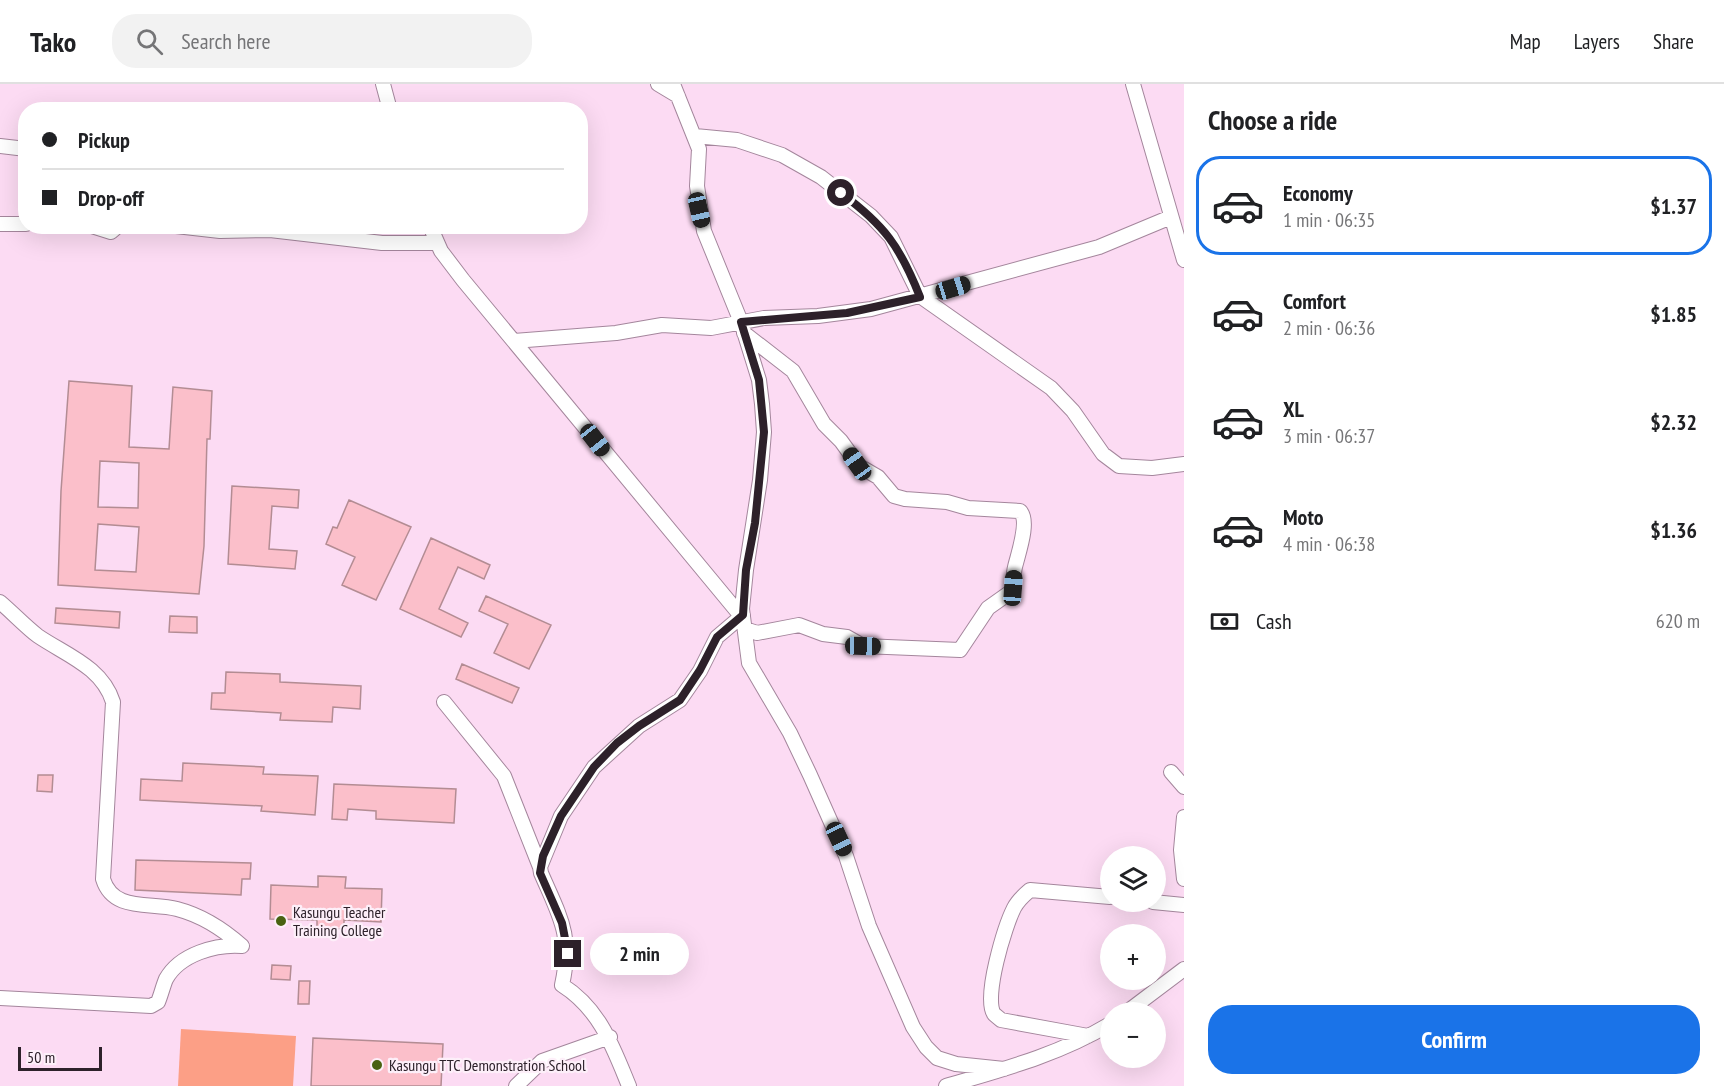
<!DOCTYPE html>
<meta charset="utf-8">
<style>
:root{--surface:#fff;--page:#f2f2f2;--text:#202124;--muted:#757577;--line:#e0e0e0;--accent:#1a73e8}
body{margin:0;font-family:"PT Sans Narrow",sans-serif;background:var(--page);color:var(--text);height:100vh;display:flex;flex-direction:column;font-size:22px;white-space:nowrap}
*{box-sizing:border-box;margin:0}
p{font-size:20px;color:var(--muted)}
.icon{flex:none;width:33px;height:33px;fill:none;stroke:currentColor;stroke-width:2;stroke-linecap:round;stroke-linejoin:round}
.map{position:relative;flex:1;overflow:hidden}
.drawer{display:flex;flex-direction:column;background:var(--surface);width:540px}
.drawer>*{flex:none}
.banner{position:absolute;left:18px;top:18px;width:570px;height:132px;border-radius:24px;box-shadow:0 6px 24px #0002;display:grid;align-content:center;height:132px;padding:0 24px;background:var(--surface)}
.controls{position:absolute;left:1100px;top:762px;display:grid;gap:12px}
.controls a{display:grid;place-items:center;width:66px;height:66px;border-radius:50%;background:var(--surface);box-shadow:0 6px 24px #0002;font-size:30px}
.scale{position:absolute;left:18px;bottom:15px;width:84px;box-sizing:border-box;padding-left:6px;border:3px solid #2d212a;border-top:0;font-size:16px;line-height:21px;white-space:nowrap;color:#2d212a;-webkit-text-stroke:4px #fdeff9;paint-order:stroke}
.end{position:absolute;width:27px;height:27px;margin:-14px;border:8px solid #2d212a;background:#fff;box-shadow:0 0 0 3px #fff}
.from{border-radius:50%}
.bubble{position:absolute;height:42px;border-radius:21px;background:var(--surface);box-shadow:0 6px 24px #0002;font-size:20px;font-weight:700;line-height:42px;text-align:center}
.car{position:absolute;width:18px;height:36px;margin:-18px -9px;border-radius:8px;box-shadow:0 0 4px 2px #0007;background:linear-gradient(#222 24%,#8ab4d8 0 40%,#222 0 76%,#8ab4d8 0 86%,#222 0)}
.banner b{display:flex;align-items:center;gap:21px;height:57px;font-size:22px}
.banner b+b{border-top:2px solid var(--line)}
.banner i{width:15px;height:15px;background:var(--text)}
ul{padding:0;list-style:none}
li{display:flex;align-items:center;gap:18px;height:99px;margin:0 12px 9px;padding:0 12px;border:3px solid transparent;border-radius:24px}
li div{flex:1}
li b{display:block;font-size:22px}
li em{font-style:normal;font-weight:700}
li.current{border-color:var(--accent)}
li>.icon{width:54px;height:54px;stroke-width:1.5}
h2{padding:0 24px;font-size:27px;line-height:72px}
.pay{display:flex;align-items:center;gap:15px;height:66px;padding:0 24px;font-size:22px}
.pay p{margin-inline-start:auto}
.primary-button{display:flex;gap:12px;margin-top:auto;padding:12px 24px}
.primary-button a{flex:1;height:69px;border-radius:24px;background:var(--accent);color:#fff;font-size:24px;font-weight:700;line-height:69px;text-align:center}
header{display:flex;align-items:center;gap:36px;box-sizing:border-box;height:84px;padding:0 30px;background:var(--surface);border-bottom:2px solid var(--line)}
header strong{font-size:28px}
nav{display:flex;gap:33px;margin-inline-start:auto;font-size:21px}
.search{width:420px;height:54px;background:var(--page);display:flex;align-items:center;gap:15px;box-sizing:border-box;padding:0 21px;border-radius:24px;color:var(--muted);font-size:22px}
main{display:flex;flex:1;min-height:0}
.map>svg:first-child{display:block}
.green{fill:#fc9f86}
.building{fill:#fbbfca;stroke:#b38c93;stroke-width:1.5;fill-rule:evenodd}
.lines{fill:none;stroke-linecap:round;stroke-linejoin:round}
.minor-casing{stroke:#a4869c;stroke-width:16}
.minor{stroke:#fff;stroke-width:14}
.route{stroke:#2d212a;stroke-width:8}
.poi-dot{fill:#496211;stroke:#fdeff9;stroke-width:2}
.labels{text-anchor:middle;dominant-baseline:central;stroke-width:4.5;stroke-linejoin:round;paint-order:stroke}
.poi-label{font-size:16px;fill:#2d212a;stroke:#fdeff9;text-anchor:start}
</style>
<header>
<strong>Tako</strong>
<div class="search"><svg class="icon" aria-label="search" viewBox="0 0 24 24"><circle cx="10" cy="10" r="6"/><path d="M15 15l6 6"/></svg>Search here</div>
<nav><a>Map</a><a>Layers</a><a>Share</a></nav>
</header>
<main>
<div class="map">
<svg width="1184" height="1002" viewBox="0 0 1184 1002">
<rect width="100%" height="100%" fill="#fcdbf3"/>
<!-- green -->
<path class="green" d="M181,945L296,952L293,1002H178Z"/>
<!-- building -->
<path class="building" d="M69,297L132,302L129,363L169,365L173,303L212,307L210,355H207L204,462L199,510L58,501L61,407ZM100,377L139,379L138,424L98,423ZM98,440L139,443L136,488L95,486Z
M232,402L299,406L298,424L272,422L269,465L297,467L295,485L228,480Z
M349,416L411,443L376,516L342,501L355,473L326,460L333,443L337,444Z
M431,454L490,481L484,495L458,483L439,525L468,539L461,553L400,525Z
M486,512L551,541L529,585L494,569L508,540L479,527Z
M56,524L120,528L119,544L55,539Z
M170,532L197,533V549L169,548Z
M462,580L519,604L512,619L456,595Z
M226,588L280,590V598L361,602L360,625L333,623L332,638L280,636L281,629L211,625L212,609H225Z
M183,679L264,683L263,690L318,692L315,731L261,727L262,722L140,716L141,695L182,697Z
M38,691H53L52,708L37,707Z
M334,700L456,705L454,739L376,735V727L348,725L347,736L332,735Z
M136,776L251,779L250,795H242L241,811L135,806Z
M318,792L346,793L345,804L382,805L381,838L344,836V845L317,844V836L270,835L271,801L318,803Z
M272,881L291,882L290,896L271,895Z
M299,897H310L309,920H298Z
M313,954L443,960L441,1002H311Z"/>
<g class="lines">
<defs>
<path id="minor" d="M383,0L390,26
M658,0L678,12
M673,0L699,65L697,102L704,147L741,238L759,296L762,320L764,348L760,396L746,486L742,525L749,579L790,649L810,691L846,772L869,842L913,943L926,963L937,974L956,980L1004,985
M1133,0L1184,176
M695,52L737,56L782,71L821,93L871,132L891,153L920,212L1051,304L1073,327L1103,370L1119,382L1152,384L1184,380
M0,62L26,65
M0,140H26
M92,142L111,148L118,142
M176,142L220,147L270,146L382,159H436
M430,142L441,167L463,196L741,532
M744,249L793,287L824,340L841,357L859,382L878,393L894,412L905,415L947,418L968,424L1020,427C1030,437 1018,470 1015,483C1013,491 1014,499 1012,507L988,524L960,566L863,562L847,553L823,550L799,541L757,549L745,545
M514,257L616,249L662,241L711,244L764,234L818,232L871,225L1099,163L1171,133
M0,518C13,529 25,542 38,552C66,571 102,583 113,618L103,795C113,828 150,818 177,825C200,831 224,846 242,862
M444,618L504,692L540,783
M1171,688L1184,703
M1184,733L1181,766L1184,795
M1153,818L1184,821
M0,914L151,922L158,918C161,911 163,902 166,895C180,870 216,860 242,862
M1127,928L1184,885
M1088,952L1001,936C1000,935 995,931 994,930C983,913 1005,842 1014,824C1018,816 1024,811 1030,806L1110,813
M516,1002L542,977L610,953
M629,1002C613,963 600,925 562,901C573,851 560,833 541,789L540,783L561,732L594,683L639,642L680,616L700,587L717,553L743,531
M946,1002C1004,985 1058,971 1110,940"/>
</defs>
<!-- minor casing -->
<use href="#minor" class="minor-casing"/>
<!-- minor -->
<use href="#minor" class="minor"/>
</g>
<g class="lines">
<!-- route -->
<path class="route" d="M568,870L562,839L540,789L543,772L561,732L594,683L617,659L639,642L680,616L700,586L717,553L743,531L746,486L755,439L764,348L759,296L741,238L847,229L920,213C900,162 884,141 841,109"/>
</g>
<!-- markers -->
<g class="poi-dot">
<circle cx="281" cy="837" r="6"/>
<circle cx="377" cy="981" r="6"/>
</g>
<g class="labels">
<!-- poi labels -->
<g class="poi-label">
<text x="293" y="828">Kasungu Teacher<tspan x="293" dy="18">Training College</tspan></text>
<text x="389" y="981">Kasungu TTC Demonstration School</text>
</g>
</g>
</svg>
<div class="controls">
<a><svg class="icon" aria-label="layers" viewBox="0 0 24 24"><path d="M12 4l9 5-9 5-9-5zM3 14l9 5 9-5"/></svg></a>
<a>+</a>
<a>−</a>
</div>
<div class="scale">50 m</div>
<i class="end from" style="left:841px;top:109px"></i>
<i class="end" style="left:568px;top:870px"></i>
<div class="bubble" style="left:590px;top:849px;width:99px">2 min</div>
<i class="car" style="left:699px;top:126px;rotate:167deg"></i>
<i class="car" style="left:953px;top:204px;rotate:73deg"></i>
<i class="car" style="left:595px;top:356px;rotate:142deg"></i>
<i class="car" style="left:857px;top:380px;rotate:325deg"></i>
<i class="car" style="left:1013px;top:504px;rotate:4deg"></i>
<i class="car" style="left:863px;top:562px;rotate:91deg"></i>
<i class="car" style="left:839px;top:755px;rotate:155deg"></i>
<div class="banner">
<b><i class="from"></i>Pickup</b>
<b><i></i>Drop-off</b>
</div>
</div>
<section class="drawer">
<h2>Choose a ride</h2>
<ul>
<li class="current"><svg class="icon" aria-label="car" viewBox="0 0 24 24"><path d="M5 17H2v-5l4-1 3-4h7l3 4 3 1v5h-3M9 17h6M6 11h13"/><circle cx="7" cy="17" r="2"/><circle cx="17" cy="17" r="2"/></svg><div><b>Economy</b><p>1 min · 06:35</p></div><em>$1.37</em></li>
<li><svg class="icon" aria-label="car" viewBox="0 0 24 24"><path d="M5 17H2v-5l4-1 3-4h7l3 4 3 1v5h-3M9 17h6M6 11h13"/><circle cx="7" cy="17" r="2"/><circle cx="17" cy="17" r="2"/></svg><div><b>Comfort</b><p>2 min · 06:36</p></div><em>$1.85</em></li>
<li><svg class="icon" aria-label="car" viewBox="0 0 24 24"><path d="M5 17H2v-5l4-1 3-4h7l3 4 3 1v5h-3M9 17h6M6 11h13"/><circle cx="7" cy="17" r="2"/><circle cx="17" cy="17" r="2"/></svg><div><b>XL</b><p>3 min · 06:37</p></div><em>$2.32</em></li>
<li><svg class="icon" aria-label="car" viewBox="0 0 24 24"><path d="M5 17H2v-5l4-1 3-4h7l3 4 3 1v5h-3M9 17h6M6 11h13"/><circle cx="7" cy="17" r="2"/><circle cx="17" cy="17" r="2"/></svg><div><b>Moto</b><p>4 min · 06:38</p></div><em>$1.36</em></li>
</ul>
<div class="pay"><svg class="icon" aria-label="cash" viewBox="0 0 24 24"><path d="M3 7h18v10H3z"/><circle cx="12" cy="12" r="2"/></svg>Cash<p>620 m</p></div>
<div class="primary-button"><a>Confirm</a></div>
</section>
</main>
